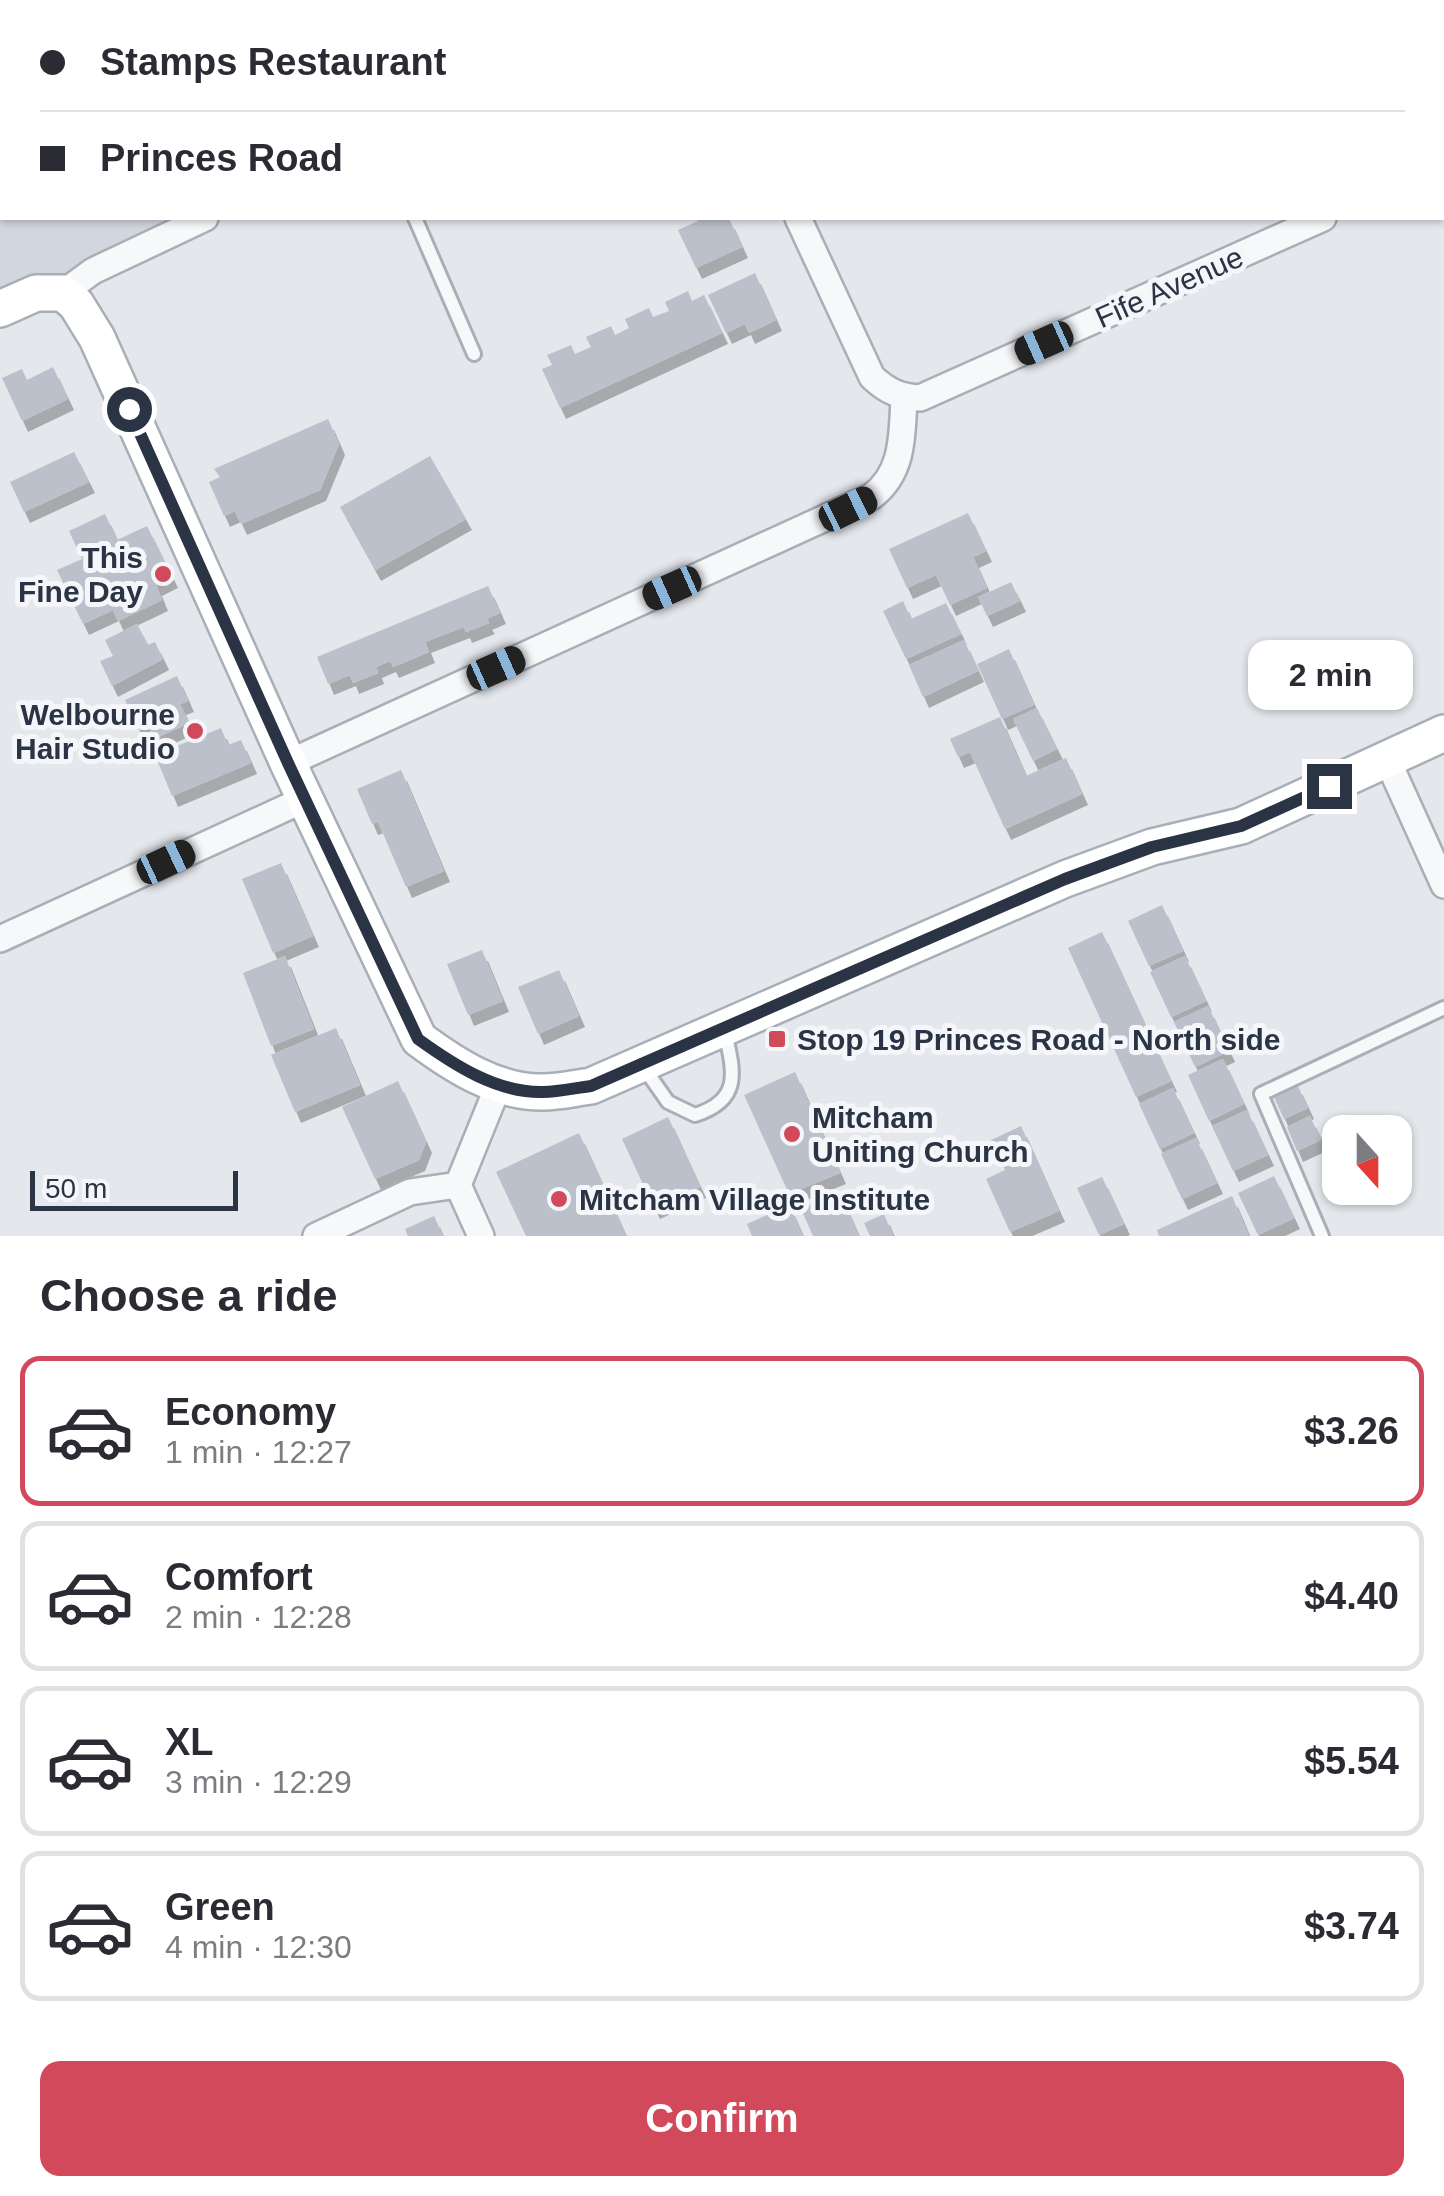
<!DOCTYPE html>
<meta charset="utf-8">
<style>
:root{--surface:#fff;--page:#f2f2f3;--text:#2b2b33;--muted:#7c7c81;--line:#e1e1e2;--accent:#d1495b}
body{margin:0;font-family:Arial,sans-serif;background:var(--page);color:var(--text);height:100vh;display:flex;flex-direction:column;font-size:38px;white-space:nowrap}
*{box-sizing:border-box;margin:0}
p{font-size:32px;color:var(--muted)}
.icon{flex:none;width:55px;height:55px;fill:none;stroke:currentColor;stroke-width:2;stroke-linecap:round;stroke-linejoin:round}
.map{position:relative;height:1236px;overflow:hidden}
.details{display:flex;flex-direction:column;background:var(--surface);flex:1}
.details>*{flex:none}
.banner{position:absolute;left:0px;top:0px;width:1445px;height:220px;box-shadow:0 2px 8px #0004;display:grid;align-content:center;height:220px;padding:0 40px;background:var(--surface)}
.needle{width:65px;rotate:159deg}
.buttons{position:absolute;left:1322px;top:1115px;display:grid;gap:20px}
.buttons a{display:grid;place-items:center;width:90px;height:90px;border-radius:20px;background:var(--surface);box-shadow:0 2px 8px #0004;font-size:50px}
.scale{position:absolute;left:30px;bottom:25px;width:208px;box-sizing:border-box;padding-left:10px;border:5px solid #2b3445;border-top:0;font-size:28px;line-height:35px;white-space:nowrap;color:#2b3445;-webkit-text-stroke:8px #f4f6f9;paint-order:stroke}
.end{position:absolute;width:45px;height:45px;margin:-22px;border:12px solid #2b3445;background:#fff;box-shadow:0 0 0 5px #fff}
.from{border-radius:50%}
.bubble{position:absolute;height:70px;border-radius:20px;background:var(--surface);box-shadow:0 2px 8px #0004;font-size:32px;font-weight:700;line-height:70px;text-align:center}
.car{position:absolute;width:30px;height:60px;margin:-30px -15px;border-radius:12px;box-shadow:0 0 8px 2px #0007;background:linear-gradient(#222 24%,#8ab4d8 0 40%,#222 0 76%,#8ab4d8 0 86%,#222 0)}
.banner b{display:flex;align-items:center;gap:35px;height:95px;font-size:38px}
.banner b+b{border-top:2px solid var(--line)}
.banner i{width:25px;height:25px;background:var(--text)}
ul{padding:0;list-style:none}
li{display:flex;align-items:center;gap:30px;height:150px;margin:0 20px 15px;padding:0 20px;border:5px solid var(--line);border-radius:20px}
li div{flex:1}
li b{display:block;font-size:38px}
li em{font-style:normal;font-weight:700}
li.on{border-color:var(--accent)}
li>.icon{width:90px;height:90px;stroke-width:1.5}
h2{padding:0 40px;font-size:45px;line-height:120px}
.action{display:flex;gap:20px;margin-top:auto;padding:20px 40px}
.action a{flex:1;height:115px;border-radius:20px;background:var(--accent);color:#fff;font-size:40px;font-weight:700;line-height:115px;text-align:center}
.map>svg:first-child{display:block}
.built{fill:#d2d6de}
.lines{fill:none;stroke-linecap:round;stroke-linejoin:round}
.stream{stroke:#9fb4cc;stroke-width:9}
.building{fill:#bbc0ca;filter:url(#shadow)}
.lane-casing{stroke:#a9aeb7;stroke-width:18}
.street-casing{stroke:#a9aeb7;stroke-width:30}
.secondary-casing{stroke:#a9aeb7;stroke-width:40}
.lane{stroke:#f7f8fa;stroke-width:12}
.street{stroke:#f7f8fa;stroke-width:25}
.secondary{stroke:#fff;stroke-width:35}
.route{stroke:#2b3445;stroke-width:12}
.poi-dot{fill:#d1495b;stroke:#f4f6f9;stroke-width:4}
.labels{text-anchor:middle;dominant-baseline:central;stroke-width:10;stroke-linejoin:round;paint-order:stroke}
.street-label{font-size:30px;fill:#2b3445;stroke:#f4f6f9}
.poi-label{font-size:30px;font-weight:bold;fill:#2b3445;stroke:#f4f6f9;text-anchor:start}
</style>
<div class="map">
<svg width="1444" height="1236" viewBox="0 0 1444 1236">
<defs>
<filter id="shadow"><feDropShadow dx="6" dy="11" stdDeviation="0" flood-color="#0004"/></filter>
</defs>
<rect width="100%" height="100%" fill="#e4e7ec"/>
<!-- built -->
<path class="built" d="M0,0H409L411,2H2V218H205L0,309Z"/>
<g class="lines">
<!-- stream -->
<path class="stream" d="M17,0L21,2
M164,2L173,0"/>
</g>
<!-- building -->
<path class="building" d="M696,218H729L742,247L696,268L678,230L698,221Z
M755,273L776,320L749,333L745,324L726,333L708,295Z
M688,291L692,301L704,295L722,333L560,408L542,369L552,365L547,355L571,345L575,354L591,347L586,337L611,326L615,335L629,328L625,319L649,308L653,317L669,311L665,302Z
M53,367L68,399L22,421L2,378L22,369L27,380Z
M328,419L339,444L320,490L241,524L235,511L224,516L209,482L220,477L214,469Z
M74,452L89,482L24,512L10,482Z
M430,456L466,519L375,570L340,507Z
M968,513L986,551L973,557L987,588L950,605L936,575L907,588L889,549Z
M105,514L117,540L147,526L172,577L156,585L162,600L118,621L113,610L83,624L57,570L82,559L69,531Z
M1011,582L1020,601L987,616L978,597Z
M488,586L500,613L486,619L489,623L466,632L464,627L425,642L429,652L393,667L390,661L376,667L378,673L353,683L350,675L328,684L317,657Z
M903,601L911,619L946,603L961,634L906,659L883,611Z
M137,624L148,645L155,642L163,659L112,686L100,661L113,656L105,640Z
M964,640L978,671L923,697L909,665Z
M1009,649L1034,705L1002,719L977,664Z
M177,676L188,701L180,704L189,723L154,739L147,722L137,727L125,700Z
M1037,708L1057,749L1033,761L1013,719Z
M1000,717L1026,776L1066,758L1082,794L1005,829L970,752L958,757L950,739Z
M221,728L228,745L241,740L251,763L172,796L155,755Z
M401,770L444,871L406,887L378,822L372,824L357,789Z
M281,863L313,936L273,953L242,879Z
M1162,905L1183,951L1149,966L1128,921Z
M1102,932L1171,1081L1136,1097L1068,948Z
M482,950L503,1001L468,1015L447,964Z
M285,956L314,1029L271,1046L243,973Z
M1185,956L1206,1001L1171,1017L1150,972Z
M559,970L579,1016L538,1034L518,987Z
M1208,1006L1229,1051L1195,1067L1174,1022Z
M336,1028L360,1085L295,1112L271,1055Z
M1223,1059L1244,1104L1209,1121L1188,1075Z
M795,1072L840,1173L789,1194L744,1095Z
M398,1081L426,1142L419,1160L375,1179L342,1107Z
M1297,1084L1308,1108L1284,1119L1273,1095Z
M1173,1088L1194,1133L1160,1149L1139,1104Z
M1247,1110L1268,1155L1233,1171L1212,1126Z
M1310,1116L1321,1140L1297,1151L1287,1127Z
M668,1117L700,1187L654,1208L622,1139Z
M1021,1126L1059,1211L1010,1232L986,1179L1005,1170L991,1140Z
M579,1133L626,1236H526L496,1172Z
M1196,1138L1217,1183L1182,1199L1161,1154Z
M1274,1176L1294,1218L1258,1235L1238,1193Z
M1102,1177L1124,1224L1099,1235L1077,1188Z
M839,1192L859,1236H813L801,1209Z
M1232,1196L1249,1236H1159L1157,1230Z
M789,1205L803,1236H752L747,1224Z
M884,1214L893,1236H870L864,1223Z
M434,1216L443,1236H408L405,1229Z"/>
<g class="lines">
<defs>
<path id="lane" d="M415,218L474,354
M642,1065L668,1102L695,1115C742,1100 734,1072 725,1032
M1322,1236L1261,1094L1444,1008"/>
<path id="street" d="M409,0L411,2
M701,0L702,2
M588,2L592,0
M1442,164L1444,163
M798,218L872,377C887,391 900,397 920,398L1323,218
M63,293L93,271L205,218
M1387,759L1444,885
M288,763L871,497C904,473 902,435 904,397
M0,939L305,799
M458,1185L481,1236
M316,1236L410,1192L458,1185L499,1084"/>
<path id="secondary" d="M0,309L36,293H63L76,304L97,338L288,763L419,1039C454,1065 497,1093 543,1092C559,1092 575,1088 591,1086L1065,879L1152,847L1241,826L1444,733"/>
</defs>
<!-- lane casing -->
<use href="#lane" class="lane-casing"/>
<!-- street casing -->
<use href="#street" class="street-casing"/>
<!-- secondary casing -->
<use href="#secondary" class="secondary-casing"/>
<!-- lane -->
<use href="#lane" class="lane"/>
<!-- street -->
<use href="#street" class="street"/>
<!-- secondary -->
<use href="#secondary" class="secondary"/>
</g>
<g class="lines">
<!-- route -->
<path class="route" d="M129,409L288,763L418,1039C454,1065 497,1093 543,1092C559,1092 575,1088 591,1086L1065,879L1152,847L1241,826L1329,786"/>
</g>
<!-- markers -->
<g class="poi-dot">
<circle cx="163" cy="574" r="10"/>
<circle cx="195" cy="731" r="10"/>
<rect x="767" y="1029" width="20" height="20" rx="5"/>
<circle cx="792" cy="1134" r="10"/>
<circle cx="559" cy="1199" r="10"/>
</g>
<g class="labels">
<!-- street labels -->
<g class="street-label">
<text transform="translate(1169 287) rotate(-24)">Fife Avenue</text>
</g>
<!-- poi labels -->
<g class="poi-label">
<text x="143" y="557" text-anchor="end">This<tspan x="143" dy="34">Fine Day</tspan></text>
<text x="175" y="714" text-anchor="end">Welbourne<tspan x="175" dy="34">Hair Studio</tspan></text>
<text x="797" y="1039">Stop 19 Princes Road - North side</text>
<text x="812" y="1117">Mitcham<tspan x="812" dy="34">Uniting Church</tspan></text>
<text x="579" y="1199">Mitcham Village Institute</text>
</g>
</g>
</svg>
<div class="buttons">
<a><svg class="needle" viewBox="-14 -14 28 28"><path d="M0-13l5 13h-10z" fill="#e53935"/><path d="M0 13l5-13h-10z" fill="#7c7c81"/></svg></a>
</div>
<div class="scale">50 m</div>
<i class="end from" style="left:129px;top:409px"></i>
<i class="end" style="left:1329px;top:786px"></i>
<div class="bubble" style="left:1248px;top:640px;width:165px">2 min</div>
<i class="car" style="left:1044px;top:343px;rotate:246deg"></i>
<i class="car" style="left:848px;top:509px;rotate:64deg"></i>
<i class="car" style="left:672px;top:588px;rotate:246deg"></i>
<i class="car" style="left:496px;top:668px;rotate:66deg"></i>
<i class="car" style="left:166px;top:862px;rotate:65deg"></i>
<div class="banner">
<b><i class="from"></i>Stamps Restaurant</b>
<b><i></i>Princes Road</b>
</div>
</div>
<section class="details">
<h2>Choose a ride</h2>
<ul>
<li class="on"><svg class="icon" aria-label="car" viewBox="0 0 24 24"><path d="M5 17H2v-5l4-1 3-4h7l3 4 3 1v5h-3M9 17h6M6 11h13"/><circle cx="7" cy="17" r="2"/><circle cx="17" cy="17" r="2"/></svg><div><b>Economy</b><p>1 min · 12:27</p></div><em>$3.26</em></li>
<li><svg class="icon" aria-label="car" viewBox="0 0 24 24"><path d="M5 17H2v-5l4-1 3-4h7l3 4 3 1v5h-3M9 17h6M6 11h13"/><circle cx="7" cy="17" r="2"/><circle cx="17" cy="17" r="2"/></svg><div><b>Comfort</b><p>2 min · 12:28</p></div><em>$4.40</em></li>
<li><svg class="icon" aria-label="car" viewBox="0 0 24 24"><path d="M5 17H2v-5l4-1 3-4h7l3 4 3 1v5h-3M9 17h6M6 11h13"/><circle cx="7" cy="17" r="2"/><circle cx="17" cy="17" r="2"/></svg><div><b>XL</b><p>3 min · 12:29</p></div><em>$5.54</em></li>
<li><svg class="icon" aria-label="car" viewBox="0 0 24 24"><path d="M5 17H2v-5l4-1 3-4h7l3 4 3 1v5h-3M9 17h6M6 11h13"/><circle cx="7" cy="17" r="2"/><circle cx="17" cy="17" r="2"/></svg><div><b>Green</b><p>4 min · 12:30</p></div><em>$3.74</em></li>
</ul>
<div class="action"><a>Confirm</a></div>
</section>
